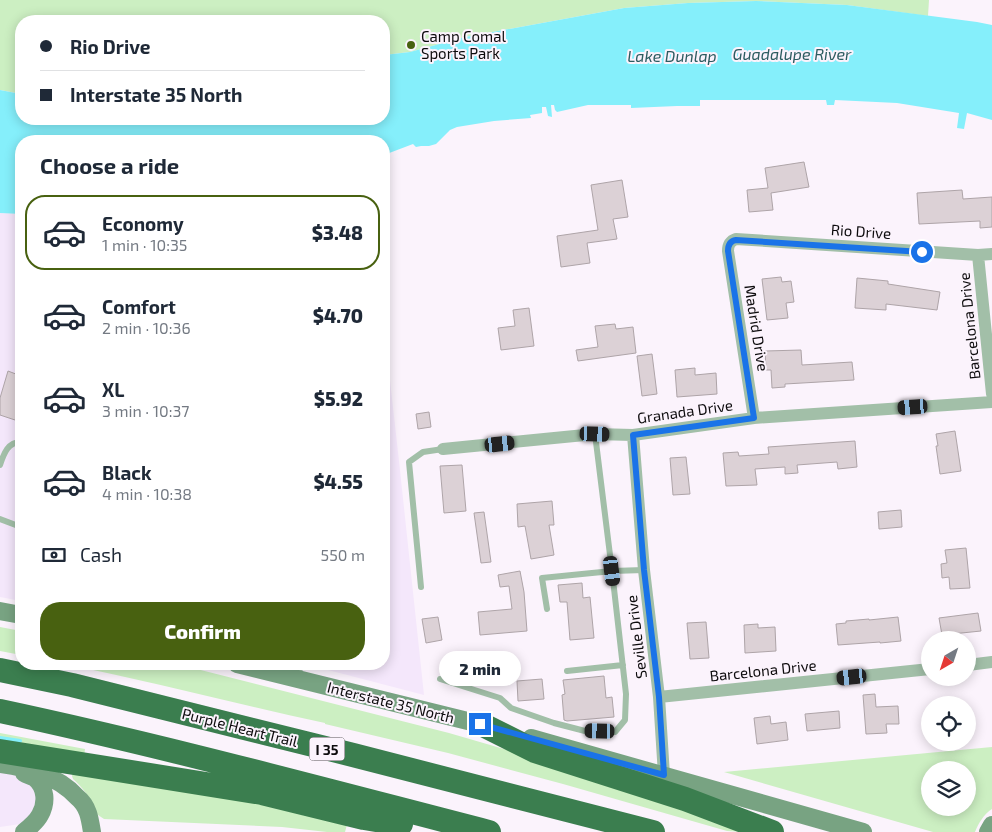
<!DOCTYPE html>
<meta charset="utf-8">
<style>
:root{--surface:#fff;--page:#f2f2f3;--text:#1f2937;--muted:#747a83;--line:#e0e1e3;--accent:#486110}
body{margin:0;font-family:"Exo 2",sans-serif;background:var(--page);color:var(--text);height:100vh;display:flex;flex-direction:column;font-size:19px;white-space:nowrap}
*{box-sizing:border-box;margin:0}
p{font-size:16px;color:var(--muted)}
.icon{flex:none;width:28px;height:28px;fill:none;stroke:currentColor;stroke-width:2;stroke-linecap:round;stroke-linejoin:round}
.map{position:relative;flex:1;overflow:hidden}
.sheet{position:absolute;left:15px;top:135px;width:375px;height:535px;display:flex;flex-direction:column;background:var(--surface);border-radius:20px;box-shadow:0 2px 12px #0003}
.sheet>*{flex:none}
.top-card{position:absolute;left:15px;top:15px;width:375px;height:110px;border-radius:20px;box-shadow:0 2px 12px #0003;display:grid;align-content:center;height:110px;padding:0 25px;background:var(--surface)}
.needle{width:32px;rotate:219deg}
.controls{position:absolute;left:921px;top:631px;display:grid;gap:10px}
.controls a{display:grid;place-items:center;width:55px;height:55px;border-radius:50%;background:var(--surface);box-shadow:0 2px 12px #0003;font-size:25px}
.end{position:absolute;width:22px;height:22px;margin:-11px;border:6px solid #1a73e8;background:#fff;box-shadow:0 0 0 2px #fff}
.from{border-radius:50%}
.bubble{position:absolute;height:35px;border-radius:18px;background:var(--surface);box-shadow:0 2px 12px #0003;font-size:16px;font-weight:800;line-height:35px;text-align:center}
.car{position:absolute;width:15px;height:30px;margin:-15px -8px;border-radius:6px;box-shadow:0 0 4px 1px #0007;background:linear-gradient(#222 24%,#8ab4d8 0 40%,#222 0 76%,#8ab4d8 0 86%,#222 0)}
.top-card b{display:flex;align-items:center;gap:18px;height:48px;font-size:19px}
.top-card b+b{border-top:1px solid var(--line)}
.top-card i{width:12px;height:12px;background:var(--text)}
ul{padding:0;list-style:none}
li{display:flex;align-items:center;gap:15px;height:75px;margin:0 10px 8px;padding:0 15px;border:2px solid transparent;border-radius:20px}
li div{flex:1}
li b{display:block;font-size:19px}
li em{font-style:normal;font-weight:800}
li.current{border-color:var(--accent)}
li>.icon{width:45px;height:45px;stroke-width:1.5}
h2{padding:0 25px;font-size:22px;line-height:60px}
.pay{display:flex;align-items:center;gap:12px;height:55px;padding:0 25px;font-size:19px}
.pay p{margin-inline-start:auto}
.button{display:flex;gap:10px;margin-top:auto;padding:10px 25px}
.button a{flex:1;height:58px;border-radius:20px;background:var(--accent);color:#fff;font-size:20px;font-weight:800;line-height:58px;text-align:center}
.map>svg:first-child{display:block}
.commercial{fill:#f4e7fb}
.green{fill:#ccefc2;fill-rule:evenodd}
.water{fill:#85effb}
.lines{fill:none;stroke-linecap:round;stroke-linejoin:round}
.stream{stroke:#85effb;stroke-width:4}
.building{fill:#dcd1d6;stroke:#aea4a8}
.lane{stroke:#a2bfa8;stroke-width:6}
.street{stroke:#a2bfa8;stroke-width:12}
.secondary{stroke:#78a382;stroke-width:18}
.highway{stroke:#3b7e4f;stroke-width:24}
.route{stroke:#1a73e8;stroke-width:6}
.poi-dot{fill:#486110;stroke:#fbf3fc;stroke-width:2}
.labels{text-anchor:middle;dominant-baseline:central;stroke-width:4;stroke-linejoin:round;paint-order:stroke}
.shield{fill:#fbf3fc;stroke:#545155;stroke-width:1}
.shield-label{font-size:14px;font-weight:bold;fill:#0d0b0d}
.poi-label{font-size:15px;fill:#0d0b0d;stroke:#fbf3fc;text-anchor:start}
.street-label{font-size:15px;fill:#0d0b0d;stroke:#fbf3fc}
.water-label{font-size:16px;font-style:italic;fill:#2d5c61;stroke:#fbf3fc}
</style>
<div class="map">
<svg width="992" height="832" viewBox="0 0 992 832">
<rect width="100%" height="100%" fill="#fbf3fc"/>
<!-- commercial -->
<path class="commercial" d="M0,213L21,214V601L0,597Z
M384,327L399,461L424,695L305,664H384Z
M0,767L44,787L27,823L0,827Z"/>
<!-- green -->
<path class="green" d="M0,0H929L928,16L847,5L756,1L688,3L624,8L465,37L410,52L384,55V21H21V94L0,90Z
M0,627L21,631V655L0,651Z
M65,664H177L449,733L576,770L743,832L727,831L563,784L448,753L325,724V723C238,704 152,682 65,664Z
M0,733L85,749L84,757L0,747Z
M992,747V809C984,814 978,824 975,832H933L724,772ZM930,770H968V808H930Z
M73,772L206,792L348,821L345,832H327L282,827L104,819L98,815L94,808L95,807C89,796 82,787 73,779L72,776Z"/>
<!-- water -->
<path class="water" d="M756,1L847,5L977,22L992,25V120L967,113L964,129L957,128L959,113L897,103L835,100L834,105H827L826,100H700V106H677L631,108V105H588L557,112L555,110L554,105H551L552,117L548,116L546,107H542V113L530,115L531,118L494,121L457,127L450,130L436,144L429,146H421L416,147L413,144L384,155V141H21V214L0,213V90L21,94V119H384V55L410,52L465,37L624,8L688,3Z"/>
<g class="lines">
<!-- stream -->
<path class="stream" d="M0,738L20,741"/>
</g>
<!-- building -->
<path class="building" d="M804,162L809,187L771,193L773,210L749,212L747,190L768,188L765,168Z
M622,180L628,217L613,219L617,239L587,243L590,263L561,267L557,236L598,230L591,185Z
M962,190L963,199L992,197V227L980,228V221L919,224L917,193Z
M781,277L782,282L791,281L794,302L786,303L788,318L767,320L762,279Z
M857,278L888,281V284L940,292L937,310L886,304V310L855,308Z
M529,308L534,346L501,350L498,328L515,326L513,310Z
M615,324L616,329L633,327L636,353L578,361L576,350L598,347L595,326Z
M801,350L802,365L852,362L854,380L785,384V387L772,388L771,370H766L765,351Z
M652,354L657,394L642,396L637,356Z
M695,368V375L716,373L717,394L677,397L675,370Z
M8,371L21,376V422L0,415V398Z
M429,412L431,427L418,429L416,414Z
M955,431L961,471L940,474L936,446H938L936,434Z
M855,441L857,467L838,469L837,462L797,465L798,473L785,474V467L755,469L757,485L726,486L723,453L738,452L739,456L769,454L768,447Z
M686,457L690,494L673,495L670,458Z
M462,465L466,511L444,513L440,466Z
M552,501L554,525H549L554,555L531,559L525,526L518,527L517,504Z
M901,510L902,527L879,529L878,512Z
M484,512L491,562L481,563L474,513Z
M966,548L970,588L950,589L949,577L942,578L941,564L947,563L945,550Z
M520,571L524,592L527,631L480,635L478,612L512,609L509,586L500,587L498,575Z
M582,583L583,598L590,597L594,638L570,640L567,602H560L558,585Z
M978,613L981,631L942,635L939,618Z
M438,617L442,640L426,643L422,619Z
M898,617L901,641L880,643V642L838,645L836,624L846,623V621L869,619V620Z
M706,622L709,658L690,659L687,623Z
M758,624V628L775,627L776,651L745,653L744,625Z
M604,676L606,698L612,697L614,717L567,721L564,720L562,695L565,694L563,680Z
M542,679L544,699L518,701L517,681Z
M875,694L876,707L898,706L899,724H886L887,733L866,734L863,695Z
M839,711L840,728L807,731L805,714Z
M770,716L771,724L786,722L788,740L757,744L754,718Z"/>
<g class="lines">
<!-- lane -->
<path class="lane" d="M0,465C4,453 8,442 21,442
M0,519L21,527
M421,587L409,462L423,452L443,449
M547,609L542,578L612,571L595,434
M567,671L623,665
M298,677L301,664
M440,679L500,698L511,708L554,723L585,731L615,732L625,720L626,694L612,571L644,570"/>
<!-- street -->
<path class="street" d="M978,255L992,394
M754,418L728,251C728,245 730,241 736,239L978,255L992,254
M633,435L644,570L659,697L664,775
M443,449L595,434L633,435L754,418L992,402
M968,665L992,662
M659,697L930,669"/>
<!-- secondary -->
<path class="secondary" d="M0,611L21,615
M237,664L492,727
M531,738L863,832
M0,764C28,768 57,775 77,797C82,801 86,807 88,813C90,819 91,826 92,832
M24,773C27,775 32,776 35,778C46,787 47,803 40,815C37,821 30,827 24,832
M988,832L992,825"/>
<!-- highway -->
<path class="highway" d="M0,670L72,685L353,755L653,832
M0,711C164,746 326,790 489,832
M481,724L535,751L685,799L772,832
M0,751L262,793L364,818L401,824"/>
</g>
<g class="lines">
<!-- route -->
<path class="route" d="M480,724L664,775L659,697L644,570L633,435L754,418L728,251C728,245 730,241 736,240L922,252"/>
</g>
<!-- markers -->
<circle class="poi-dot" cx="411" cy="45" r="5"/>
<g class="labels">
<!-- shield labels -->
<rect class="shield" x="309.5" y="737.5" width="35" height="23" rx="4"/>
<g class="shield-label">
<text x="327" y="749">I 35</text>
</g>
<!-- poi labels -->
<g class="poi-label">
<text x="421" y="36">Camp Comal<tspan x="421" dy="17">Sports Park</tspan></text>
</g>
<!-- street labels -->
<g class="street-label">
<text transform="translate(861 231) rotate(4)">Rio Drive</text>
<text transform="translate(969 326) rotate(-96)">Barcelona Drive</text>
<text transform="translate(757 328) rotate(81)">Madrid Drive</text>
<text transform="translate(685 411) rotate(-8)">Granada Drive</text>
<text transform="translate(636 637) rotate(-97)">Seville Drive</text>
<text transform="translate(763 670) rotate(-6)">Barcelona Drive</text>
<text transform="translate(391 702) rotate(14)">Interstate 35 North</text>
<text transform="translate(240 727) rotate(14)">Purple Heart Trail</text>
</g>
<!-- water labels -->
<g class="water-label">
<text x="792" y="53">Guadalupe River</text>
<text x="672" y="55">Lake Dunlap</text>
</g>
</g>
</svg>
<div class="controls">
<a><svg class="needle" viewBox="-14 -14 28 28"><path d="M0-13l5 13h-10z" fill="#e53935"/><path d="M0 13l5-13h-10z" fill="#747a83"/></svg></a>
<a><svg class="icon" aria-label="locate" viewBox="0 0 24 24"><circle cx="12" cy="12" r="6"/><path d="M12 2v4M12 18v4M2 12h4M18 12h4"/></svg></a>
<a><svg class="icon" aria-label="layers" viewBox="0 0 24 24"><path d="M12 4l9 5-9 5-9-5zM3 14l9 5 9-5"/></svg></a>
</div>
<i class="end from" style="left:922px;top:252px"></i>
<i class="end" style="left:480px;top:724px"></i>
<div class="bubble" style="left:439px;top:651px;width:82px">2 min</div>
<i class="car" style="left:913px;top:407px;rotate:266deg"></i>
<i class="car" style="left:595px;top:434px;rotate:92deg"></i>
<i class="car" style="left:500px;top:444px;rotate:84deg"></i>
<i class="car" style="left:612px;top:571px;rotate:173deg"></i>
<i class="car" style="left:852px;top:677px;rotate:264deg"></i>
<i class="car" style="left:600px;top:731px;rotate:271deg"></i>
<div class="top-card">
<b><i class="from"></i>Rio Drive</b>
<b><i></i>Interstate 35 North</b>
</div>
<section class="sheet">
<h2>Choose a ride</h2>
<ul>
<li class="current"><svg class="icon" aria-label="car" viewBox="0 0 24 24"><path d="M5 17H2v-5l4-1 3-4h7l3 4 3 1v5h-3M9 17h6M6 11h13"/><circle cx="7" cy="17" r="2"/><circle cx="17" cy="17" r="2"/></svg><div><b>Economy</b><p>1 min · 10:35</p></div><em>$3.48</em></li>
<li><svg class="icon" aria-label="car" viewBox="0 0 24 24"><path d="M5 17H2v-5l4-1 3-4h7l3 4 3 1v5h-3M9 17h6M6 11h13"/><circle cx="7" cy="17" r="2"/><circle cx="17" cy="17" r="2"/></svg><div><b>Comfort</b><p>2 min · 10:36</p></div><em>$4.70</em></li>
<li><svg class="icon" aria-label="car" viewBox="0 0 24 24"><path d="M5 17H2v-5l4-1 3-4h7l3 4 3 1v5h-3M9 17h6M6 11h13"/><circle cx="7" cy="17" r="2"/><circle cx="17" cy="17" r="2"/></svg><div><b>XL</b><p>3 min · 10:37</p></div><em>$5.92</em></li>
<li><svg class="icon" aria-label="car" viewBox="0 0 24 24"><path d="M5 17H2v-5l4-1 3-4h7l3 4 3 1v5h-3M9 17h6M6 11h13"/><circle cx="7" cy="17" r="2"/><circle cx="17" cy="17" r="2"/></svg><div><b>Black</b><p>4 min · 10:38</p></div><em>$4.55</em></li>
</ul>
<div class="pay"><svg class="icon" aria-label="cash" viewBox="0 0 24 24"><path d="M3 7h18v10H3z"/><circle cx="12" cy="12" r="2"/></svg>Cash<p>550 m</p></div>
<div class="button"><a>Confirm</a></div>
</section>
</div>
